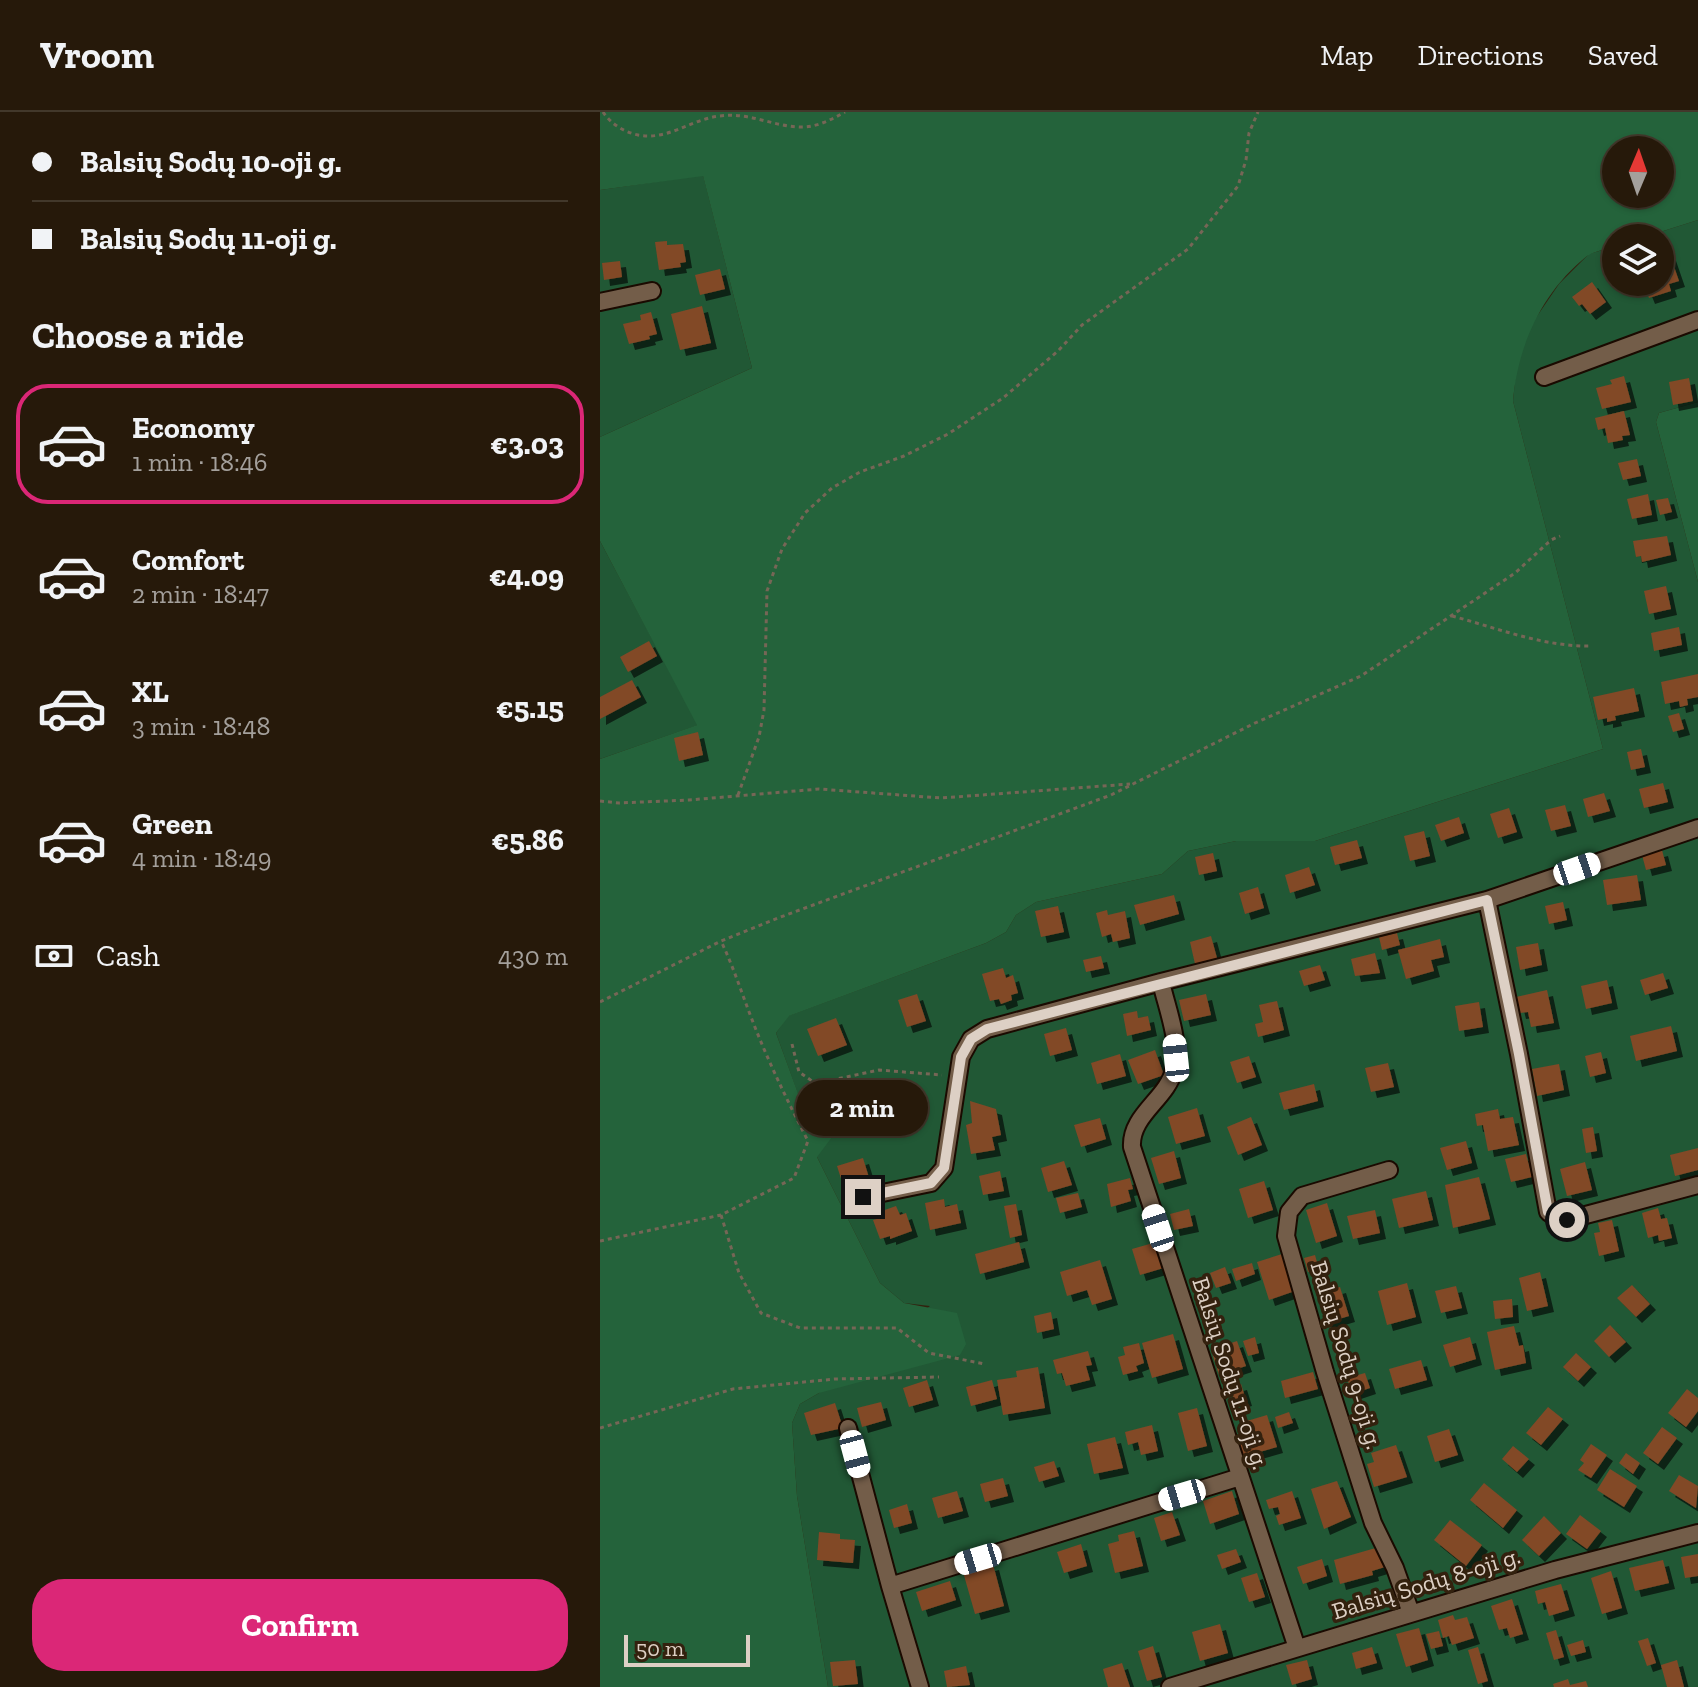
<!DOCTYPE html>
<meta charset="utf-8">
<style>
:root{--surface:#26190a;--page:#322618;--text:#f1f3f6;--muted:#a4a09c;--line:#42382b;--accent:#db2777}
body{margin:0;font-family:"Zilla Slab",serif;background:var(--page);color:var(--text);height:100vh;display:flex;flex-direction:column;font-size:30px;white-space:nowrap}
*{box-sizing:border-box;margin:0}
p{font-size:26px;color:var(--muted)}
.icon{flex:none;width:44px;height:44px;fill:none;stroke:currentColor;stroke-width:2;stroke-linecap:round;stroke-linejoin:round}
.map{position:relative;flex:1;overflow:hidden}
.side{display:flex;flex-direction:column;background:var(--surface);width:600px}
.side>*{flex:none}
.guide{display:grid;align-content:center;height:176px;padding:0 32px;background:var(--surface)}
.needle{width:52px;rotate:2deg}
.controls{position:absolute;left:1002px;top:24px;display:grid;gap:16px}
.controls a{display:grid;place-items:center;width:72px;height:72px;border-radius:50%;background:var(--surface);box-shadow:0 2px 6px #0004,0 0 0 2px var(--line);font-size:40px}
.scale{position:absolute;left:24px;bottom:20px;width:126px;box-sizing:border-box;padding-left:8px;border:4px solid #ddd0c5;border-top:0;font-size:22px;line-height:28px;white-space:nowrap;color:#ddd0c5;-webkit-text-stroke:6px #33210e;paint-order:stroke}
.end{position:absolute;width:36px;height:36px;margin:-18px;border:10px solid #ddd0c5;background:#111;box-shadow:0 0 0 4px #111}
.from{border-radius:50%}
.bubble{position:absolute;height:56px;border-radius:28px;background:var(--surface);box-shadow:0 2px 6px #0004,0 0 0 2px var(--line);font-size:26px;font-weight:800;line-height:56px;text-align:center}
.car{position:absolute;width:24px;height:48px;margin:-24px -12px;border-radius:10px;box-shadow:0 0 6px 2px #0007;background:linear-gradient(#fff 24%,#345 0 40%,#fff 0 76%,#345 0 86%,#fff 0)}
.guide b{display:flex;align-items:center;gap:28px;height:76px;font-size:30px}
.guide b+b{border-top:2px solid var(--line)}
.guide i{width:20px;height:20px;background:var(--text)}
ul{padding:0;list-style:none}
li{display:flex;align-items:center;gap:24px;height:120px;margin:0 16px 12px;padding:0 16px;border:4px solid transparent;border-radius:32px}
li div{flex:1}
li b{display:block;font-size:30px}
li em{font-style:normal;font-weight:800}
li.on{border-color:var(--accent)}
li>.icon{width:72px;height:72px;stroke-width:1.5}
h2{padding:0 32px;font-size:36px;line-height:96px}
.pay{display:flex;align-items:center;gap:20px;height:88px;padding:0 32px;font-size:30px}
.pay p{margin-inline-start:auto}
.cta{display:flex;gap:16px;margin-top:auto;padding:16px 32px}
.cta a{flex:1;height:92px;border-radius:32px;background:var(--accent);color:#fff;font-size:32px;font-weight:800;line-height:92px;text-align:center}
header{display:flex;align-items:center;gap:48px;box-sizing:border-box;height:112px;padding:0 40px;background:var(--surface);border-bottom:2px solid var(--line)}
header strong{font-size:38px}
nav{display:flex;gap:44px;margin-inline-start:auto;font-size:28px}
main{display:flex;flex:1;min-height:0}
.map>svg:first-child{display:block}
.green{fill:#215835}
.forest{fill:#24633b;fill-rule:evenodd}
.building{fill:#824826;filter:url(#shadow)}
.lines{fill:none;stroke-linecap:round;stroke-linejoin:round}
.minor-casing{stroke:#1a0a00;stroke-width:20}
.path{stroke:#766656;stroke-width:3;stroke-dasharray:4 4;stroke-linecap:butt}
.minor{stroke:#735d49;stroke-width:16}
.route{stroke:#ddd0c5;stroke-width:10}
.labels{text-anchor:middle;dominant-baseline:central;stroke-width:7;stroke-linejoin:round;paint-order:stroke}
.street-label{font-size:24px;fill:#ddd0c5;stroke:#33210e}
</style>
<header>
<strong>Vroom</strong>
<nav><a>Map</a><a>Directions</a><a>Saved</a></nav>
</header>
<main>
<section class="side">
<div class="guide">
<b><i class="from"></i>Balsių Sodų 10-oji g.</b>
<b><i></i>Balsių Sodų 11-oji g.</b>
</div>
<h2>Choose a ride</h2>
<ul>
<li class="on"><svg class="icon" aria-label="car" viewBox="0 0 24 24"><path d="M5 17H2v-5l4-1 3-4h7l3 4 3 1v5h-3M9 17h6M6 11h13"/><circle cx="7" cy="17" r="2"/><circle cx="17" cy="17" r="2"/></svg><div><b>Economy</b><p>1 min · 18:46</p></div><em>€3.03</em></li>
<li><svg class="icon" aria-label="car" viewBox="0 0 24 24"><path d="M5 17H2v-5l4-1 3-4h7l3 4 3 1v5h-3M9 17h6M6 11h13"/><circle cx="7" cy="17" r="2"/><circle cx="17" cy="17" r="2"/></svg><div><b>Comfort</b><p>2 min · 18:47</p></div><em>€4.09</em></li>
<li><svg class="icon" aria-label="car" viewBox="0 0 24 24"><path d="M5 17H2v-5l4-1 3-4h7l3 4 3 1v5h-3M9 17h6M6 11h13"/><circle cx="7" cy="17" r="2"/><circle cx="17" cy="17" r="2"/></svg><div><b>XL</b><p>3 min · 18:48</p></div><em>€5.15</em></li>
<li><svg class="icon" aria-label="car" viewBox="0 0 24 24"><path d="M5 17H2v-5l4-1 3-4h7l3 4 3 1v5h-3M9 17h6M6 11h13"/><circle cx="7" cy="17" r="2"/><circle cx="17" cy="17" r="2"/></svg><div><b>Green</b><p>4 min · 18:49</p></div><em>€5.86</em></li>
</ul>
<div class="pay"><svg class="icon" aria-label="cash" viewBox="0 0 24 24"><path d="M3 7h18v10H3z"/><circle cx="12" cy="12" r="2"/></svg>Cash<p>430 m</p></div>
<div class="cta"><a>Confirm</a></div>
</section>
<div class="map">
<svg width="1098" height="1575" viewBox="0 0 1098 1575">
<defs>
<filter id="shadow"><feDropShadow dx="6" dy="6" stdDeviation="0" flood-color="#0009"/></filter>
</defs>
<rect width="100%" height="100%" fill="#33210e"/>
<!-- green -->
<path class="green" d="M103,63L152,256L0,325V78Z
M1098,108V290L1059,301L1056,310L1098,470V1575H228L197,1384L192,1311L200,1292L219,1281L330,1194L304,1191L280,1171L217,1045L199,985L176,921L188,904L386,831L406,820L416,803L436,790L562,762L588,739L636,729H715L1003,637L913,289L916,259L929,216L959,172L989,142L1016,134V170H1060V126H1041Z
M0,429L98,613L0,647Z"/>
<!-- forest -->
<path class="forest" d="M0,0H1098V108L1041,126H1016V134C1007,137 995,139 987,144C942,180 918,233 913,289L1003,637L715,729H636L588,739L562,762L436,790L416,803L406,820L386,831L189,904L176,921L199,984L223,995L232,1025L217,1045L280,1171L304,1191L357,1201L366,1232L360,1243L219,1281L200,1292L192,1311L197,1384L228,1575H0V647L97,613L0,429V325L152,256L103,64L0,78ZM1016,38H1060V82H1016Z
M1098,290V470L1056,310L1059,301Z"/>
<!-- building -->
<path class="building" d="M67,129V133L83,132L86,150L80,151L81,155L59,158L55,130Z
M1069,140L1079,169L1069,172L1071,179L1049,186L1045,176L1041,177L1039,170H1060V143Z
M20,149L22,165L4,168L2,151Z
M120,157L125,177L100,183L95,163Z
M992,170L1006,190L990,202L982,192L979,194L972,185Z
M102,194L111,231L80,238L71,202Z
M51,200L57,222L49,224L50,227L29,232L23,212L41,208L40,203Z
M1024,264L1031,290L1002,297L996,276L1012,272L1010,268Z
M1089,266L1093,289L1073,293L1069,270Z
M1024,299L1030,323L1022,324L1023,328L1008,331L1005,316L998,318L995,306Z
M1037,347L1041,364L1023,368L1018,351Z
M1048,382L1052,403L1032,407L1027,387Z
M1068,386L1072,400L1060,403L1056,388Z
M1067,424L1071,443L1042,450L1041,444L1036,445L1033,429Z
M1066,474L1071,497L1049,502L1044,479Z
M1079,515L1082,533L1054,539L1051,521Z
M49,529L57,544L28,560L20,545Z
M1098,562V585L1087,587L1088,593L1080,595L1079,589L1065,592L1061,570Z
M32,568L41,585L0,607V585Z
M1034,576L1039,599L1015,604L1016,608L1007,610V606L998,608L993,585Z
M1079,601L1084,617L1073,620L1068,604Z
M98,620L103,643L79,649L74,626Z
M1041,637L1045,655L1031,658L1027,640Z
M1063,671L1068,690L1044,696L1039,677Z
M1004,681L1010,699L988,705L983,687Z
M965,693L971,714L951,719L945,698Z
M909,696L917,720L898,726L890,702Z
M859,705L864,721L841,729L835,713Z
M824,719L830,744L810,749L804,724Z
M757,728L762,746L735,753L730,735Z
M1062,738L1066,753L1046,758L1042,743Z
M613,741L617,759L599,763L595,745Z
M709,755L715,773L690,781L685,763Z
M1037,763L1041,788L1007,793L1003,768Z
M658,775L664,796L645,802L639,781Z
M574,783L579,802L540,813L534,793Z
M963,790L967,808L949,812L945,794Z
M458,794L464,820L441,825L435,799Z
M507,798L508,803L525,799L530,826L513,830L511,822L502,825L496,801Z
M797,821L800,833L782,838L779,825Z
M611,824L617,846L595,852L590,830Z
M840,827L844,845L831,848L834,859L806,867L798,838Z
M938,831L942,853L920,858L916,835Z
M775,841L780,861L755,864L751,847Z
M501,844L504,856L486,860L483,848Z
M720,853L725,868L704,874L699,859Z
M403,856L406,866L413,863L418,881L411,883L412,888L401,892L399,887L390,889L382,862Z
M1063,861L1068,876L1045,883L1040,868Z
M1007,868L1012,891L986,897L981,874Z
M947,878L954,911L931,915L928,900L920,901L916,885Z
M317,882L326,909L307,915L298,888Z
M606,882L611,903L584,909L579,888Z
M677,889L684,918L658,925L655,912L663,910L659,893Z
M879,890L883,915L859,919L855,894Z
M537,899L538,906L548,904L551,918L527,924L523,902Z
M236,906L247,933L218,944L207,917Z
M1071,914L1077,939L1036,949L1030,924Z
M466,916L472,938L450,944L444,922Z
M555,938L564,963L538,972L528,948Z
M1001,940L1006,961L990,965L985,944Z
M520,942L526,964L497,972L491,951Z
M649,944L656,965L637,971L630,950Z
M788,951L794,975L771,980L765,956Z
M959,952L964,978L937,984L932,957Z
M714,972L718,989L684,998L679,981Z
M370,989L396,997L401,1023L392,1025L395,1038L371,1042L366,1013L372,1011Z
M250,994L255,1014L238,1018L233,998Z
M597,996L605,1024L576,1032L568,1005Z
M898,997L900,1007L913,1005L919,1033L888,1039L883,1013L877,1014L875,1002Z
M651,1005L662,1033L638,1043L627,1015Z
M500,1006L506,1027L481,1035L474,1013Z
M993,1015L997,1039L986,1041L982,1017Z
M866,1029L872,1051L847,1058L840,1036Z
M1098,1036V1058L1075,1064L1070,1043Z
M574,1039L581,1066L559,1072L551,1046Z
M926,1042L932,1065L911,1070L905,1047Z
M263,1046L270,1069L253,1076V1073L244,1076L237,1054Z
M464,1049L472,1073L448,1080L441,1056Z
M985,1050L992,1078L967,1084L960,1057Z
M400,1059L404,1079L383,1083L379,1064Z
M879,1065L890,1107L853,1116L845,1073Z
M530,1066L533,1077L528,1078L531,1089L511,1095L507,1072Z
M664,1069L673,1098L648,1106L639,1077Z
M826,1079L833,1108L799,1116L792,1087Z
M478,1081L482,1095L460,1101L456,1086Z
M344,1087L345,1095L357,1092L361,1111L330,1118L325,1091Z
M727,1091L737,1124L716,1131L706,1098Z
M416,1092L422,1123L410,1126L404,1094Z
M296,1094L300,1103L306,1101L312,1119L290,1127V1124L280,1127L273,1108L284,1105L282,1099Z
M1058,1096L1061,1107L1067,1106L1072,1126L1059,1129L1058,1123L1048,1126L1042,1101Z
M589,1097L593,1114L574,1118L570,1102Z
M775,1098L780,1121L753,1127L747,1104Z
M1012,1108L1019,1139L999,1144L994,1121L1000,1120L998,1111Z
M560,1129L567,1155L540,1163L532,1137Z
M419,1130L424,1150L380,1162L375,1142Z
M682,1142L695,1179L669,1188L657,1150Z
M715,1143L719,1157L708,1160L704,1146Z
M500,1148L512,1187L492,1193L487,1178L467,1184L460,1160Z
M652,1151L655,1162L636,1169L632,1157Z
M625,1155L631,1171L616,1176L610,1161Z
M940,1160L948,1194L927,1199L919,1166Z
M807,1171L816,1205L787,1213L778,1179Z
M1032,1173L1050,1192L1036,1205L1017,1186Z
M856,1174L862,1196L841,1201L835,1179Z
M740,1175L749,1204L726,1211L717,1181Z
M912,1187L913,1205L895,1207L893,1189Z
M451,1200L454,1217L437,1221L434,1204Z
M1010,1213L1026,1230L1009,1245L994,1229Z
M914,1214L919,1234L923,1233L926,1251L895,1258L887,1220Z
M573,1222L583,1257L552,1266L542,1231Z
M655,1225L659,1241L648,1244L643,1229Z
M870,1225L876,1247L850,1255L843,1233Z
M637,1229L646,1254L619,1263L611,1238Z
M539,1231L544,1251L536,1254L538,1259L523,1263L518,1245L525,1243L523,1235Z
M488,1239L492,1253L486,1254L490,1268L466,1274L462,1261L457,1262L453,1248Z
M976,1241L991,1255L978,1269L963,1255Z
M821,1248L827,1268L795,1277L789,1257Z
M438,1255L445,1296L403,1303L397,1268L417,1265L416,1259Z
M713,1260L718,1277L685,1286L681,1269Z
M765,1261L770,1276L752,1282L747,1266Z
M327,1268L333,1288L309,1295L303,1276Z
M392,1268L397,1287L371,1294L366,1275Z
M641,1272L646,1288L635,1291L630,1275Z
M1087,1277L1098,1286V1299L1086,1315L1068,1301Z
M281,1290L286,1308L262,1315L257,1296Z
M235,1291L243,1316L211,1323L204,1301Z
M948,1295L963,1307L941,1333L926,1321Z
M597,1296L607,1334L588,1339L578,1301Z
M689,1300L693,1311L678,1316L675,1305Z
M667,1303L677,1335L642,1345L638,1332L645,1330L640,1311Z
M552,1313L558,1339L541,1343L538,1330L528,1333L525,1320Z
M1062,1315L1077,1326L1058,1352L1043,1341Z
M849,1317L858,1343L835,1350L827,1324Z
M515,1325L523,1356L494,1362L487,1332Z
M991,1332L1007,1343L991,1366L978,1358L984,1351L980,1348Z
M796,1333L807,1365L774,1375L767,1352L774,1350L771,1341Z
M913,1334L929,1347L917,1360L902,1347Z
M1026,1341L1040,1351L1033,1362L1019,1351Z
M454,1349L459,1364L439,1370L434,1355Z
M1010,1357L1037,1374L1024,1395L997,1378Z
M1079,1363L1098,1374L1096,1396L1069,1379Z
M403,1366L408,1384L385,1390L380,1372Z
M737,1369L751,1405L724,1417L711,1377Z
M884,1371L917,1398L903,1416L870,1388Z
M357,1379L363,1399L338,1406L332,1386Z
M632,1379L639,1402L610,1412L603,1389Z
M692,1379L701,1406L679,1413L676,1404L680,1402L678,1395L669,1397L666,1388Z
M307,1392L312,1411L294,1416L289,1398Z
M572,1400L580,1423L561,1429L554,1406Z
M980,1403L1001,1419L987,1437L966,1422Z
M944,1404L961,1421L939,1444L922,1428Z
M850,1408L882,1433L866,1454L834,1428Z
M534,1419L543,1454L515,1461L508,1432L519,1429L518,1423Z
M219,1420L240,1422V1427L255,1428L253,1451L217,1448Z
M481,1432L487,1454L464,1461L457,1440Z
M779,1435L785,1455L772,1459L773,1463L740,1472L734,1448Z
M636,1437L641,1450L622,1457L617,1443Z
M1098,1442V1464L1085,1466L1081,1445Z
M722,1447L727,1464L703,1472L697,1455Z
M1063,1448L1069,1471L1035,1479L1029,1456Z
M393,1452L404,1494L375,1502L363,1460Z
M1011,1459L1022,1496L1002,1502L991,1466Z
M657,1461L665,1485L649,1490L641,1466Z
M350,1469L356,1488L322,1499L316,1480Z
M961,1472L969,1498L949,1504L945,1490L938,1492L935,1479Z
M912,1487L923,1522L910,1526L907,1516L899,1518L891,1494Z
M853,1503L855,1508L867,1505L874,1526L852,1533L849,1524L843,1526L838,1508Z
M620,1512L628,1541L600,1549L592,1520Z
M819,1516L828,1548L806,1555L796,1522Z
M956,1518L964,1545L954,1548L946,1521Z
M839,1519L843,1534L831,1537L826,1522Z
M1048,1526L1056,1551L1047,1554L1038,1529Z
M983,1528L986,1540L971,1544L967,1533Z
M553,1534L562,1565L547,1569L538,1539Z
M772,1535L777,1551L756,1557L752,1541Z
M878,1535L888,1569L878,1572L868,1538Z
M255,1548L258,1572L233,1574L230,1550Z
M707,1548L712,1567L692,1573L686,1553Z
M1077,1548L1084,1575H1067L1061,1553Z
M522,1551L530,1575H508L503,1557Z
M366,1554L370,1573L347,1575L344,1559Z
M968,1567L970,1573L986,1569L988,1575H954L953,1572Z"/>
<g class="lines">
<defs>
<path id="minor" d="M0,190L52,179
M944,265L1098,208
M887,788L919,942L948,1100L958,1107L967,1108L1098,1073
M789,1058L702,1084L689,1100L686,1124L725,1260L773,1411L795,1456L811,1501
M263,1085L331,1071L344,1056L361,945L371,927L387,917L561,870
M248,1316L290,1474
M697,1536L532,1035C530,1003 567,987 574,958C581,930 567,897 561,870L887,788L1098,716
M320,1575L290,1474L640,1365
M570,1575L955,1458L1098,1421"/>
</defs>
<!-- minor casing -->
<use href="#minor" class="minor-casing"/>
<!-- path -->
<path class="path" d="M3,0C11,12 24,20 38,23C68,29 91,7 120,4C149,0 172,14 199,15C215,16 231,8 245,0
M852,504C897,516 944,535 991,534
M138,683L159,625L164,598L167,479L182,437L205,401L232,376L260,360L304,344L348,322L403,286L458,239L482,213L588,137L638,74L646,48L649,21L658,0
M0,689L19,691L89,688L219,677L341,686L530,672
M0,890L121,829L178,806L511,683L655,611L761,564L915,461L951,428L960,424
M192,932L199,960L212,969L223,970L279,958L342,963
M121,1103L139,1161L161,1201L200,1216H297L329,1241L385,1252
M0,1129L121,1103L194,1066L208,1029C187,988 167,947 151,905C141,879 133,854 121,829
M0,1316L133,1277L235,1267L339,1265"/>
<!-- minor -->
<use href="#minor" class="minor"/>
</g>
<g class="lines">
<!-- route -->
<path class="route" d="M263,1085L331,1071L344,1056L361,945L371,927L387,917L887,788L919,942L948,1100L958,1107L967,1108"/>
</g>
<g class="labels">
<!-- street labels -->
<g class="street-label">
<text transform="translate(747 1243) rotate(73)">Balsių Sodų 9-oji g.</text>
<text transform="translate(631 1261) rotate(72)">Balsių Sodų 11-oji g.</text>
<text transform="translate(826 1471) rotate(-17)">Balsių Sodų 8-oji g.</text>
</g>
</g>
</svg>
<div class="controls">
<a><svg class="needle" viewBox="-14 -14 28 28"><path d="M0-13l5 13h-10z" fill="#e53935"/><path d="M0 13l5-13h-10z" fill="#a4a09c"/></svg></a>
<a><svg class="icon" aria-label="layers" viewBox="0 0 24 24"><path d="M12 4l9 5-9 5-9-5zM3 14l9 5 9-5"/></svg></a>
</div>
<div class="scale">50 m</div>
<i class="end from" style="left:967px;top:1108px"></i>
<i class="end" style="left:263px;top:1085px"></i>
<div class="bubble" style="left:196px;top:968px;width:132px">2 min</div>
<i class="car" style="left:977px;top:757px;rotate:71deg"></i>
<i class="car" style="left:576px;top:946px;rotate:354deg"></i>
<i class="car" style="left:558px;top:1116px;rotate:342deg"></i>
<i class="car" style="left:255px;top:1342px;rotate:165deg"></i>
<i class="car" style="left:582px;top:1383px;rotate:253deg"></i>
<i class="car" style="left:378px;top:1447px;rotate:253deg"></i>
</div>
</main>
